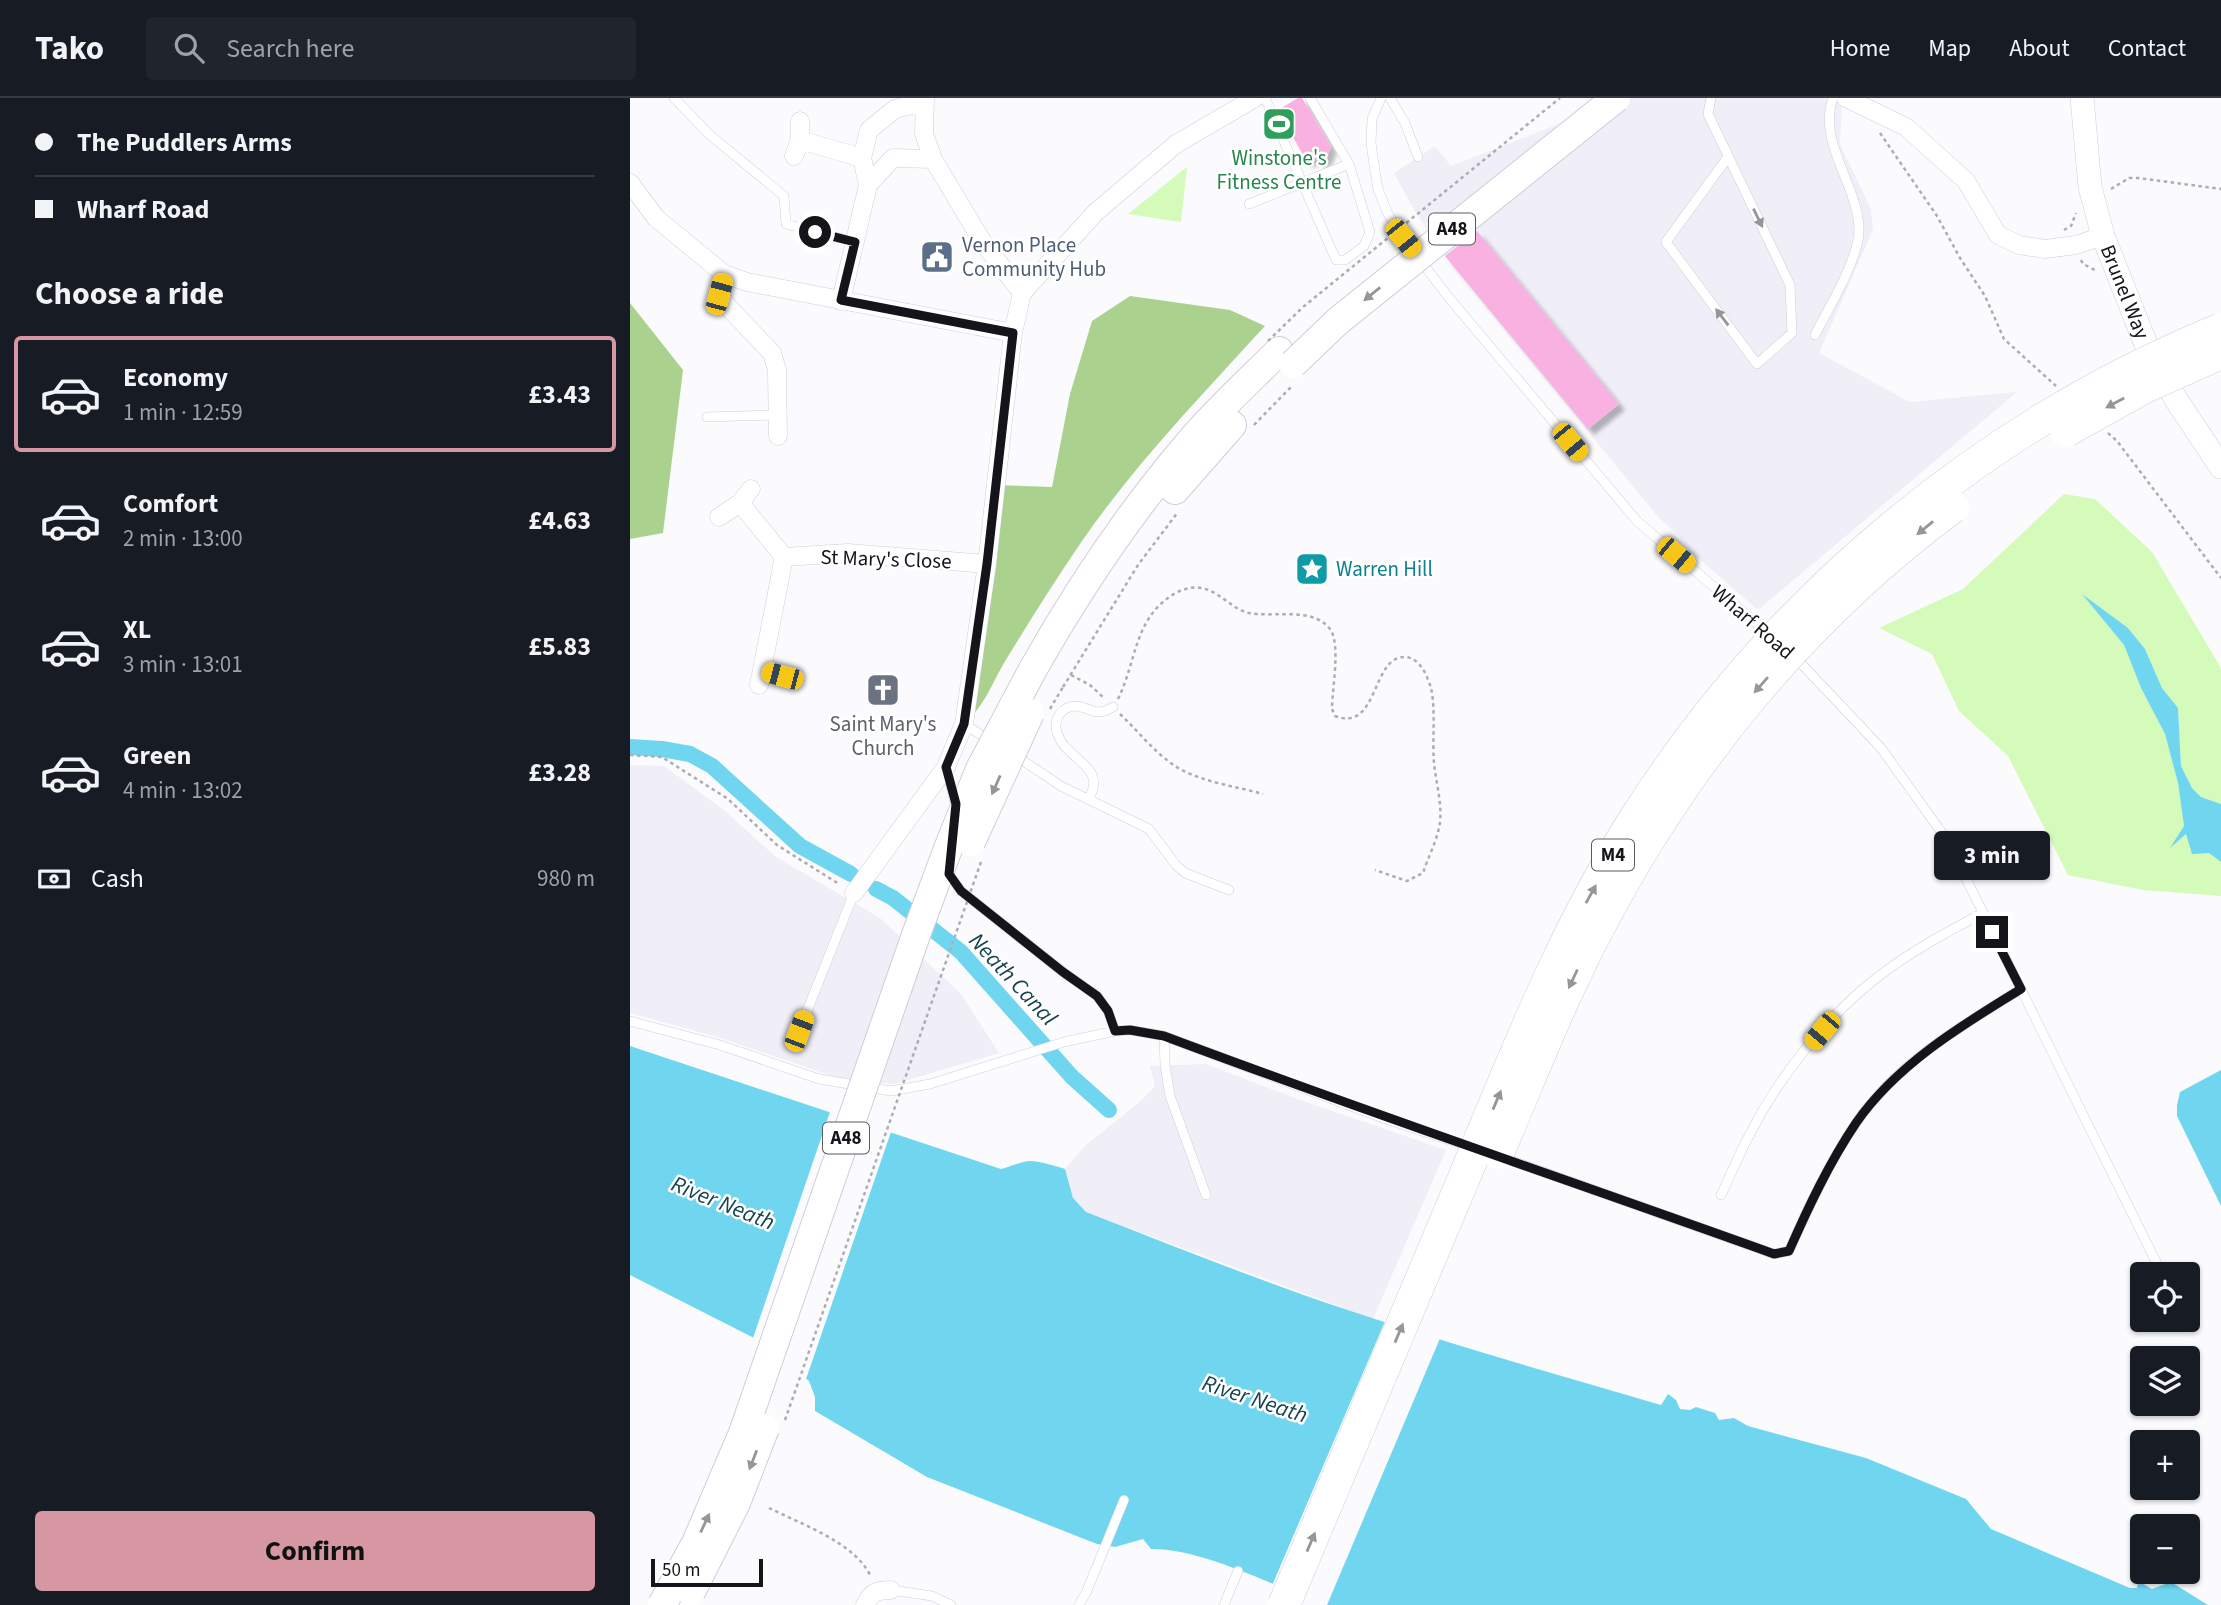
<!DOCTYPE html>
<meta charset="utf-8">
<style>
:root{--surface:#171b24;--page:#20242c;--text:#f1f3f6;--muted:#9ea1a6;--line:#363941;--accent:#d797a2}
body{margin:0;font-family:"Source Sans 3",sans-serif;background:var(--page);color:var(--text);height:100vh;display:flex;flex-direction:column;font-size:26px;white-space:nowrap}
*{box-sizing:border-box;margin:0}
p{font-size:23px;color:var(--muted)}
.icon{flex:none;width:38px;height:38px;fill:none;stroke:currentColor;stroke-width:2;stroke-linecap:round;stroke-linejoin:round}
.map{position:relative;flex:1;overflow:hidden}
.panel{display:flex;flex-direction:column;background:var(--surface);width:630px}
.panel>*{flex:none}
.top-card{display:grid;align-content:center;height:154px;padding:0 35px;background:var(--surface)}
.buttons{position:absolute;left:1500px;top:1164px;display:grid;gap:14px}
.buttons a{display:grid;place-items:center;width:70px;height:70px;border-radius:7px;background:var(--surface);box-shadow:0 2px 5px #0004;font-size:35px}
.scale{position:absolute;left:21px;bottom:18px;width:112px;box-sizing:border-box;padding-left:7px;border:4px solid #15141a;border-top:0;font-size:19px;line-height:24px;white-space:nowrap;color:#15141a;-webkit-text-stroke:5px #fff;paint-order:stroke}
.end{position:absolute;width:32px;height:32px;margin:-16px;border:9px solid #15141a;background:#fff;box-shadow:0 0 0 4px #fff}
.from{border-radius:50%}
.bubble{position:absolute;height:49px;border-radius:7px;background:var(--surface);box-shadow:0 2px 5px #0004;font-size:23px;font-weight:700;line-height:49px;text-align:center}
.car{position:absolute;width:21px;height:42px;margin:-21px -10px;border-radius:9px;box-shadow:0 0 5px 2px #0007;background:linear-gradient(#f5c518 24%,#345 0 40%,#f5c518 0 76%,#345 0 86%,#f5c518 0)}
.top-card b{display:flex;align-items:center;gap:24px;height:66px;font-size:26px}
.top-card b+b{border-top:2px solid var(--line)}
.top-card i{width:18px;height:18px;background:var(--text)}
ul{padding:0;list-style:none}
li{display:flex;align-items:center;gap:21px;height:116px;margin:0 14px 10px;padding:0 21px;border:4px solid transparent;border-radius:7px}
li div{flex:1}
li b{display:block;font-size:26px}
li em{font-style:normal;font-weight:700}
li.active{border-color:var(--accent)}
li>.icon{width:63px;height:63px;stroke-width:1.5}
h2{padding:0 35px;font-size:32px;line-height:84px}
.pay{display:flex;align-items:center;gap:18px;height:77px;padding:0 35px;font-size:26px}
.pay p{margin-inline-start:auto}
.cta{display:flex;gap:14px;margin-top:auto;padding:14px 35px}
.cta a{flex:1;height:80px;border-radius:7px;background:var(--accent);color:#111;font-size:28px;font-weight:700;line-height:80px;text-align:center}
header{display:flex;align-items:center;gap:42px;box-sizing:border-box;height:98px;padding:0 35px;background:var(--surface);border-bottom:2px solid var(--line)}
header strong{font-size:33px}
nav{display:flex;gap:38px;margin-inline-start:auto;font-size:24px}
.search{width:490px;height:63px;background:var(--page);display:flex;align-items:center;gap:18px;box-sizing:border-box;padding:0 24px;border-radius:7px;color:var(--muted);font-size:26px}
main{display:flex;flex:1;min-height:0}
.map>svg:first-child{display:block}
.built{fill:#f0eef7}
.green{fill:#d4fbba}
.forest{fill:#aad28e}
.water{fill:#70d6f0}
.pier{fill:#fbfbfe}
.lines{fill:none;stroke-linecap:round;stroke-linejoin:round}
.canal{stroke:#70d6f0;stroke-width:16}
.building{fill:#f8b1e0;filter:url(#shadow)}
.service-casing{stroke:#d0ccdd;stroke-width:10}
.minor-casing{stroke:#d0ccdd;stroke-width:19}
.tertiary-casing{stroke:#d0ccdd;stroke-width:24}
.primary-casing{stroke:#d0ccdd;stroke-width:30}
.path{stroke:#adadb1;stroke-width:2.5;stroke-dasharray:3.5 3.5;stroke-linecap:butt}
.service{stroke:#fff;stroke-width:9}
.minor{stroke:#fff;stroke-width:18}
.tertiary{stroke:#fff;stroke-width:23}
.primary{stroke:#fff;stroke-width:28}
.primary-bridge-casing{stroke:#d0ccdd;stroke-width:30;stroke-linecap:butt}
.motorway-bridge-casing{stroke:#d0ccdd;stroke-width:33;stroke-linecap:butt}
.path-bridge{stroke:#adadb1;stroke-width:2.5;stroke-dasharray:3.5 3.5;stroke-linecap:butt}
.primary-bridge{stroke:#fff;stroke-width:28}
.motorway-bridge{stroke:#fff;stroke-width:32}
.oneway{fill:#969598}
.route{stroke:#15141a;stroke-width:9}
.labels{text-anchor:middle;dominant-baseline:central;stroke-width:5;stroke-linejoin:round;paint-order:stroke}
.shield{fill:#fff;stroke:#5b5a5f;stroke-width:2}
.shield-label{font-size:19px;font-weight:bold;fill:#15141a}
.leisure-label{font-size:21px;fill:#27864d;stroke:#fff}
.service-label{font-size:21px;fill:#4e5e75;stroke:#fff;text-anchor:start}
.street-label{font-size:21px;fill:#15141a;stroke:#fff}
.culture-label{font-size:21px;fill:#0d838f;stroke:#fff;text-anchor:start}
.worship-label{font-size:21px;fill:#5b616d;stroke:#fff}
.water-label{font-size:23px;font-style:italic;fill:#16444f;stroke:#fff}
</style>
<header>
<strong>Tako</strong>
<div class="search"><svg class="icon" aria-label="search" viewBox="0 0 24 24"><circle cx="10" cy="10" r="6"/><path d="M15 15l6 6"/></svg>Search here</div>
<nav><a>Home</a><a>Map</a><a>About</a><a>Contact</a></nav>
</header>
<main>
<section class="panel">
<div class="top-card">
<b><i class="from"></i>The Puddlers Arms</b>
<b><i></i>Wharf Road</b>
</div>
<h2>Choose a ride</h2>
<ul>
<li class="active"><svg class="icon" aria-label="car" viewBox="0 0 24 24"><path d="M5 17H2v-5l4-1 3-4h7l3 4 3 1v5h-3M9 17h6M6 11h13"/><circle cx="7" cy="17" r="2"/><circle cx="17" cy="17" r="2"/></svg><div><b>Economy</b><p>1 min · 12:59</p></div><em>£3.43</em></li>
<li><svg class="icon" aria-label="car" viewBox="0 0 24 24"><path d="M5 17H2v-5l4-1 3-4h7l3 4 3 1v5h-3M9 17h6M6 11h13"/><circle cx="7" cy="17" r="2"/><circle cx="17" cy="17" r="2"/></svg><div><b>Comfort</b><p>2 min · 13:00</p></div><em>£4.63</em></li>
<li><svg class="icon" aria-label="car" viewBox="0 0 24 24"><path d="M5 17H2v-5l4-1 3-4h7l3 4 3 1v5h-3M9 17h6M6 11h13"/><circle cx="7" cy="17" r="2"/><circle cx="17" cy="17" r="2"/></svg><div><b>XL</b><p>3 min · 13:01</p></div><em>£5.83</em></li>
<li><svg class="icon" aria-label="car" viewBox="0 0 24 24"><path d="M5 17H2v-5l4-1 3-4h7l3 4 3 1v5h-3M9 17h6M6 11h13"/><circle cx="7" cy="17" r="2"/><circle cx="17" cy="17" r="2"/></svg><div><b>Green</b><p>4 min · 13:02</p></div><em>£3.28</em></li>
</ul>
<div class="pay"><svg class="icon" aria-label="cash" viewBox="0 0 24 24"><path d="M3 7h18v10H3z"/><circle cx="12" cy="12" r="2"/></svg>Cash<p>980 m</p></div>
<div class="cta"><a>Confirm</a></div>
</section>
<div class="map">
<svg width="1591" height="1507" viewBox="0 0 1591 1507">
<defs>
<filter id="shadow"><feDropShadow dx="6" dy="6" stdDeviation="2" flood-color="#0004"/></filter>
</defs>
<rect width="100%" height="100%" fill="#fbfbfe"/>
<!-- built -->
<path class="built" d="M995,0H1203L1212,4L1210,46L1241,111L1243,132L1189,255L1280,304L1387,294L1128,512L1060,453L1048,437L1028,419L814,157L784,112L764,75L805,48L821,68Z
M0,667L34,668L94,712L146,759L250,820L331,896L369,955L265,986L213,982L94,941L0,915Z
M576,966L673,1003L816,1052L743,1221L456,1114L443,1100L435,1071L455,1048L512,1002L525,988L520,968Z"/>
<!-- green -->
<path class="green" d="M557,69L551,124L498,116Z
M1434,396L1465,401L1522,454L1591,570V706L1571,699L1562,690L1551,668L1548,610L1532,590L1515,551L1498,530L1455,499L1494,547L1511,590L1535,636L1548,685L1554,728L1542,748L1556,736L1591,764V798L1513,792L1438,777L1378,658L1329,613L1302,556L1249,530L1333,491Z"/>
<!-- forest -->
<path class="forest" d="M500,198L600,212L635,228C571,298 506,365 452,443C426,481 401,521 377,560C361,586 357,605 334,626L366,387L422,389L440,296L462,223Z
M0,205L53,272L33,435L0,441Z"/>
<!-- water -->
<path class="water" d="M1452,496L1498,530L1515,551L1532,590L1548,610L1551,668L1562,690L1571,699L1591,706V764L1579,755L1562,756L1556,736L1540,750L1554,728L1548,685L1535,636L1511,590L1494,547Z
M0,948L371,1071C380,1069 392,1063 400,1063C409,1063 426,1068 435,1071L443,1100L456,1114C552,1151 647,1190 745,1221C840,1252 935,1279 1031,1307L1038,1296L1046,1302L1050,1311L1060,1312L1066,1309L1085,1315L1089,1322L1104,1320L1118,1328L1236,1360L1336,1401L1361,1431L1500,1490H1507L1508,1483L1522,1491L1541,1484L1578,1507H693C645,1488 571,1450 521,1451L513,1441L485,1449L467,1446L297,1379L185,1313V1299L179,1283L124,1240L0,1177Z
M1591,972V1108L1547,1018V1007L1550,994Z"/>
<!-- pier -->
<path class="pier" d="M201,1011L262,1031L175,1284L122,1243Z
M756,1221L811,1238L697,1507H683L641,1490Z"/>
<g class="lines">
<!-- canal -->
<path class="canal" d="M0,649L32,651L60,656L82,668L170,748L221,776
M246,791L263,800L331,854L442,979L479,1012"/>
</g>
<!-- building -->
<path class="building" d="M668,0H672L701,49L696,61L689,65L685,59L677,64L648,12Z
M847,133L989,306L958,331L815,158Z"/>
<g class="lines">
<defs>
<path id="service" d="M44,0L80,37L154,98L156,126L225,144
M635,0L706,162H715L734,148L740,134L719,66L680,0
M751,0L742,21L741,45L745,73L748,91L757,114L773,140L820,201L1007,423L1140,537
M760,0L775,25L788,59
M1081,0L1078,16L1160,187L1162,235L1127,266L1036,144L1098,59
M619,106L719,66
M1185,237C1198,211 1230,159 1229,131C1228,87 1187,44 1203,0
M77,319L147,317
M1164,558L1251,650L1317,742L1532,1176
M334,626L362,644
M386,658L431,688L519,731L546,767L555,775L599,792
M316,669L326,709
M459,700C478,667 434,662 427,634C423,620 432,608 447,608C454,609 461,613 468,614C474,614 478,612 483,609
M319,772V776L331,793L433,874L467,898L478,913L485,933
M0,923L90,947L189,981L261,993L300,986L434,944L485,933L500,932L534,938L753,1020L841,1049
M169,933L224,795
M534,938L535,967L540,998L576,1097
M871,1059L1144,1156L1159,1153C1178,1110 1199,1065 1226,1025C1266,966 1331,928 1391,891
M1091,1097C1101,1076 1110,1054 1121,1034C1149,979 1196,920 1244,882C1278,855 1315,835 1353,815
M261,1492L302,1498L321,1507
M449,1507L456,1495L494,1402
M594,1507L608,1473"/>
<path id="minor" d="M295,0L294,36L303,61L352,143L392,195
M1216,0L1276,29L1336,83L1368,137L1389,147L1415,151L1446,147L1473,138
M170,42L232,60
M164,58L170,42V23
M0,85L26,120L94,176L117,184L383,235
M238,87L263,60L303,61
M94,176L89,196L99,210L142,255L147,272L148,338
M211,203L238,87L232,60L239,32L265,11L294,4
M110,405L154,459
M89,419L110,405L121,391
M132,573L152,578
M129,587L154,459L218,455L357,466
M224,795L316,669L334,626L357,466L383,235L392,195L466,114L546,46L625,0
M235,1507C241,1494 247,1492 261,1492"/>
<g id="tertiary">
<path id="s1" d="M1452,0L1460,89L1473,138L1519,254L1547,303L1591,369"/>
</g>
<path id="primary" d="M545,392L602,327
M402,573C447,493 500,414 559,345C587,312 619,283 649,253"/>
</defs>
<!-- service casing -->
<use href="#service" class="service-casing"/>
<!-- minor casing -->
<use href="#minor" class="minor-casing"/>
<!-- tertiary casing -->
<use href="#tertiary" class="tertiary-casing"/>
<!-- primary casing -->
<use href="#primary" class="primary-casing"/>
<!-- path -->
<path class="path" d="M1250,35L1307,118L1330,160L1355,198L1374,241L1426,288
M1481,91L1499,80H1508L1591,91
M1434,132L1441,128L1446,115
M1451,162L1453,166L1465,172
M624,327L663,287
M1478,335L1487,343L1591,480
M441,577L460,587L475,601
M433,589L508,467L548,414
M488,601C506,565 504,522 541,498C549,492 561,488 571,490C590,493 601,511 619,515C644,520 682,508 700,531C711,546 702,591 702,611L705,618C749,635 741,558 775,559C782,559 788,564 792,570C796,575 799,584 801,590C806,612 802,642 804,665C806,685 812,704 810,724C808,741 798,759 793,775L777,783L745,772
M490,616C508,633 524,654 545,668C570,684 605,688 633,696
M0,657L32,659L98,701L147,747L209,786
M139,1410C171,1426 226,1445 241,1479"/>
<!-- service -->
<use href="#service" class="service"/>
<!-- minor -->
<use href="#minor" class="minor"/>
<!-- tertiary -->
<use href="#tertiary" class="tertiary"/>
<!-- primary -->
<use href="#primary" class="primary"/>
<defs>
<path id="primary-bridge" d="M663,266L708,223L986,0
M341,744L400,615
M61,1494L106,1405L135,1330
M32,1507L66,1445L113,1335L287,834L319,748L350,671L402,573"/>
<path id="motorway-bridge" d="M1436,333L1513,290L1591,255
M868,1055C901,978 931,900 970,827C1056,663 1174,519 1323,409
M654,1507C715,1363 776,1219 836,1075C887,953 935,830 1006,719C1145,501 1352,329 1591,231"/>
</defs>
<!-- primary-bridge casing -->
<use href="#primary-bridge" class="primary-bridge-casing"/>
<!-- motorway-bridge casing -->
<use href="#motorway-bridge" class="motorway-bridge-casing"/>
<!-- path-bridge -->
<path class="path-bridge" d="M638,243L673,209L930,0
M420,611L433,589
M155,1322L351,764"/>
<!-- primary-bridge -->
<use href="#primary-bridge" class="primary-bridge"/>
<!-- motorway-bridge -->
<use href="#motorway-bridge" class="motorway-bridge"/>
</g>
<!-- one-way arrows -->
<defs><path id="oneway-solid" d="M-6-.8H1V-3.2L6.5 0L1 3.2V.8H-6Z" transform="scale(1.75)"/></defs>
<g class="oneway">
<use href="#oneway-solid" transform="translate(1128 120) rotate(64)"/>
<use href="#oneway-solid" transform="translate(742 196) rotate(141)"/>
<use href="#oneway-solid" transform="translate(1092 219) rotate(-127)"/>
<use href="#oneway-solid" transform="translate(1485 305) rotate(152)"/>
<use href="#oneway-solid" transform="translate(1295 430) rotate(141)"/>
<use href="#oneway-solid" transform="translate(1131 587) rotate(131)"/>
<use href="#oneway-solid" transform="translate(366 687) rotate(114)"/>
<use href="#oneway-solid" transform="translate(961 796) rotate(-61)"/>
<use href="#oneway-solid" transform="translate(943 881) rotate(115)"/>
<use href="#oneway-solid" transform="translate(867 1002) rotate(-67)"/>
<use href="#oneway-solid" transform="translate(769 1235) rotate(-67)"/>
<use href="#oneway-solid" transform="translate(123 1362) rotate(111)"/>
<use href="#oneway-solid" transform="translate(75 1425) rotate(-65)"/>
<use href="#oneway-solid" transform="translate(681 1444) rotate(-67)"/>
</g>
<g class="lines">
<!-- route -->
<path class="route" d="M185,134L225,144L211,202L383,235L357,466L334,626L316,669L326,706L319,776L331,793L433,874L467,898L478,913L485,933L500,932L534,938C736,1014 941,1083 1144,1156L1159,1153C1178,1110 1199,1065 1226,1025C1266,967 1332,927 1391,891L1362,834"/>
</g>
<!-- icons -->
<defs>
<symbol id="stadium-square" viewBox="-11 -11 22 22"><rect x="-9" y="-9" width="18" height="18" rx="4" fill="#2e9e5b" stroke="#fff"/><path d="M0-5a6.5 5 0 1 0 0 10a6.5 5 0 1 0 0-10ZM-3.5-1.8h7v3.6h-7Z" fill="#fff"/></symbol>
<symbol id="civic-square" viewBox="-11 -11 22 22"><rect x="-9" y="-9" width="18" height="18" rx="4" fill="#5c6f8a" stroke="#fff"/><path d="M-.6-6.5H3V-4.5H.6V-3L4-1V1h2V6H-6V1h2V-1L-.6-3ZM-1.2 2.5V6h2.4V2.5Z" fill="#fff"/></symbol>
<symbol id="sight-square" viewBox="-11 -11 22 22"><rect x="-9" y="-9" width="18" height="18" rx="4" fill="#0f9aa8" stroke="#fff"/><path d="M0-6L1.8-2.2L6-1.7L2.9 1.2L3.7 5.4L0 3.3L-3.7 5.4L-2.9 1.2L-6-1.7L-1.8-2.2Z" fill="#fff"/></symbol>
<symbol id="church-square" viewBox="-11 -11 22 22"><rect x="-9" y="-9" width="18" height="18" rx="4" fill="#6b7280" stroke="#fff"/><path d="M-1.2-6h2.4v3.5h3.3v2.4h-3.3V6h-2.4V-.1h-3.3v-2.4h3.3Z" fill="#fff"/></symbol>
</defs>
<g fill-rule="evenodd">
<use href="#stadium-square" x="630" y="7" width="38" height="38"/>
<use href="#civic-square" x="288" y="140" width="38" height="38"/>
<use href="#sight-square" x="663" y="452" width="38" height="38"/>
<use href="#church-square" x="234" y="573" width="38" height="38"/>
</g>
<g class="labels">
<!-- shield labels -->
<g class="shield">
<rect x="799" y="115.5" width="46" height="31" rx="5"/>
<rect x="962" y="741.5" width="42" height="31" rx="5"/>
<rect x="193" y="1024.5" width="46" height="31" rx="5"/>
</g>
<g class="shield-label">
<text x="822" y="131">A48</text>
<text x="983" y="757">M4</text>
<text x="216" y="1040">A48</text>
</g>
<!-- leisure labels -->
<g class="leisure-label">
<text x="649" y="60">Winstone's<tspan x="649" dy="24">Fitness Centre</tspan></text>
</g>
<!-- service labels -->
<g class="service-label">
<text x="332" y="147">Vernon Place<tspan x="332" dy="24">Community Hub</tspan></text>
</g>
<!-- street labels -->
<g class="street-label">
<text stroke="none"><textPath href="#s1" startOffset="200">Brunel Way</textPath></text>
<text transform="translate(256 461) rotate(2)">St Mary's Close</text>
<text transform="translate(1123 524) rotate(41)">Wharf Road</text>
</g>
<!-- culture labels -->
<g class="culture-label">
<text x="706" y="471">Warren Hill</text>
</g>
<!-- worship labels -->
<g class="worship-label">
<text x="253" y="626">Saint Mary's<tspan x="253" dy="24">Church</tspan></text>
</g>
<!-- water labels -->
<g class="water-label">
<text transform="translate(383 881) rotate(47)">Neath Canal</text>
<text transform="translate(93 1105) rotate(22)">River Neath</text>
<text transform="translate(625 1301) rotate(18)">River Neath</text>
</g>
</g>
</svg>
<div class="buttons">
<a><svg class="icon" aria-label="locate" viewBox="0 0 24 24"><circle cx="12" cy="12" r="6"/><path d="M12 2v4M12 18v4M2 12h4M18 12h4"/></svg></a>
<a><svg class="icon" aria-label="layers" viewBox="0 0 24 24"><path d="M12 4l9 5-9 5-9-5zM3 14l9 5 9-5"/></svg></a>
<a>+</a>
<a>−</a>
</div>
<div class="scale">50 m</div>
<i class="end from" style="left:185px;top:134px"></i>
<i class="end" style="left:1362px;top:834px"></i>
<div class="bubble" style="left:1304px;top:733px;width:116px">3 min</div>
<i class="car" style="left:773px;top:140px;rotate:141deg"></i>
<i class="car" style="left:89px;top:196px;rotate:15deg"></i>
<i class="car" style="left:940px;top:344px;rotate:140deg"></i>
<i class="car" style="left:1046px;top:457px;rotate:130deg"></i>
<i class="car" style="left:152px;top:578px;rotate:285deg"></i>
<i class="car" style="left:169px;top:933px;rotate:21deg"></i>
<i class="car" style="left:1192px;top:933px;rotate:220deg"></i>
</div>
</main>
